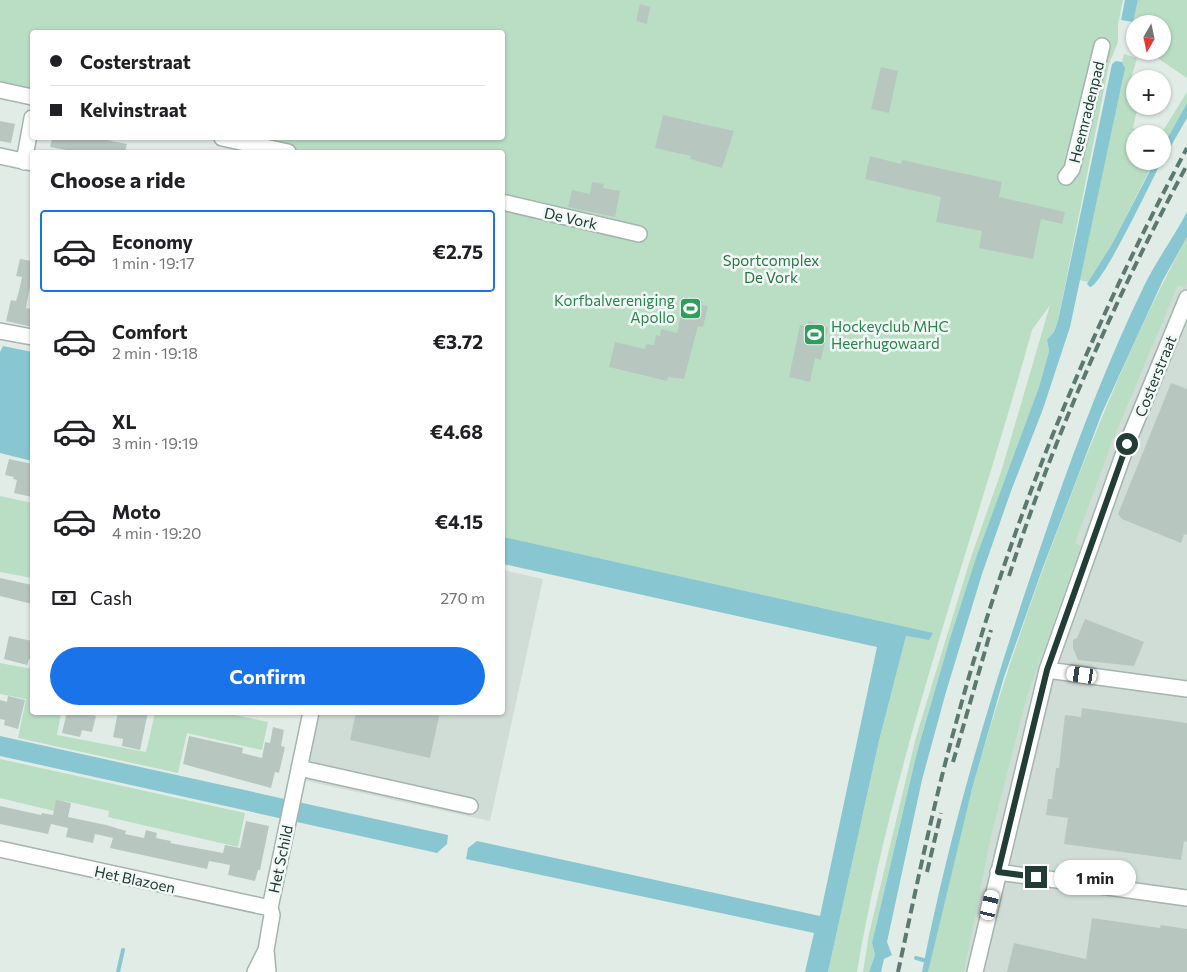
<!DOCTYPE html>
<meta charset="utf-8">
<style>
:root{--surface:#fff;--page:#f6f6f6;--text:#202124;--muted:#757577;--line:#e0e0e0;--accent:#1a73e8}
body{margin:0;font-family:Commissioner,sans-serif;background:var(--page);color:var(--text);height:100vh;display:flex;flex-direction:column;font-size:19px;white-space:nowrap}
*{box-sizing:border-box;margin:0}
p{font-size:16px;color:var(--muted)}
.icon{flex:none;width:28px;height:28px;fill:none;stroke:currentColor;stroke-width:2;stroke-linecap:round;stroke-linejoin:round}
.map{position:relative;flex:1;overflow:hidden}
.details{position:absolute;left:30px;top:150px;width:475px;height:565px;display:flex;flex-direction:column;background:var(--surface);border-radius:5px;box-shadow:0 1px 4px #0004}
.details>*{flex:none}
.banner{position:absolute;left:30px;top:30px;width:475px;height:110px;border-radius:5px;box-shadow:0 1px 4px #0004;display:grid;align-content:center;height:110px;padding:0 20px;background:var(--surface)}
.needle{width:32px;rotate:189deg}
.fabs{position:absolute;left:1126px;top:15px;display:grid;gap:10px}
.fabs a{display:grid;place-items:center;width:45px;height:45px;border-radius:50%;background:var(--surface);box-shadow:0 1px 4px #0004;font-size:25px}
.end{position:absolute;width:22px;height:22px;margin:-11px;border:6px solid #213d36;background:#fff;box-shadow:0 0 0 2px #fff}
.from{border-radius:50%}
.bubble{position:absolute;height:35px;border-radius:18px;background:var(--surface);box-shadow:0 1px 4px #0004;font-size:16px;font-weight:700;line-height:35px;text-align:center}
.car{position:absolute;width:15px;height:30px;margin:-15px -8px;border-radius:6px;box-shadow:0 0 4px 1px #0007;background:linear-gradient(#fff 24%,#345 0 40%,#fff 0 76%,#345 0 86%,#fff 0)}
.banner b{display:flex;align-items:center;gap:18px;height:48px;font-size:19px}
.banner b+b{border-top:1px solid var(--line)}
.banner i{width:12px;height:12px;background:var(--text)}
ul{padding:0;list-style:none}
li{display:flex;align-items:center;gap:15px;height:82px;margin:0 10px 8px;padding:0 10px;border:2px solid transparent;border-radius:5px}
li div{flex:1}
li b{display:block;font-size:19px}
li em{font-style:normal;font-weight:700}
li.on{border-color:var(--accent)}
li>.icon{width:45px;height:45px;stroke-width:1.5}
h2{padding:0 20px;font-size:22px;line-height:60px}
.pay{display:flex;align-items:center;gap:12px;height:55px;padding:0 20px;font-size:19px}
.pay p{margin-inline-start:auto}
.action{display:flex;gap:10px;margin-top:auto;padding:10px 20px}
.action a{flex:1;height:58px;border-radius:30px;background:var(--accent);color:#fff;font-size:20px;font-weight:700;line-height:58px;text-align:center}
.map>svg:first-child{display:block}
.built{fill:#d0dcd6}
.green{fill:#badec4}
.water{fill:#88c7d2}
.lines{fill:none;stroke-linecap:round;stroke-linejoin:round}
.stream{stroke:#88c7d2;stroke-width:4}
.building{fill:#b7c7c0}
.minor-casing{stroke:#a4b4ae;stroke-width:18}
.minor{stroke:#fff;stroke-width:15}
.rail{stroke:#5c7971;stroke-width:4;stroke-dasharray:10 5;stroke-linecap:butt}
.route{stroke:#213d36;stroke-width:6}
.labels{text-anchor:middle;dominant-baseline:central;stroke-width:5;stroke-linejoin:round;paint-order:stroke}
.street-label{font-size:15px;fill:#213d36;stroke:#f2f8f5}
.park-label{font-size:15px;fill:#2b7547;stroke:#f2f8f5}
.leisure-label{font-size:15px;fill:#27864d;stroke:#f2f8f5;text-anchor:end}
</style>
<div class="map">
<svg width="1187" height="972" viewBox="0 0 1187 972">
<rect width="100%" height="100%" fill="#e1ece7"/>
<!-- built -->
<path class="built" d="M1187,243V972H936L1106,421Z
M503,570L543,579L490,821L288,777L303,713L502,712Z"/>
<!-- green -->
<path class="green" d="M0,0H1123L1118,24V42L1109,64L1058,321L1054,332L1047,341L1049,351L1039,387L948,645L917,752L872,943L875,955L869,972H863L869,934L916,737L970,560L1001,472L1050,305L1032,330C973,544 894,753 857,972H828L879,741L906,636L929,640L503,541L502,152H262V148L213,138H502V32H32V97L0,89Z
M1138,0H1187V78L1147,51H1162V24H1135V46L1127,44Z
M1124,54L1137,58L1131,79L1135,80V106H1138L1133,128L1145,134H1135V161H1154L1112,244L1089,282L1079,280L1124,65L1122,62Z
M1187,92V103L1163,146L1161,134Z
M1187,237V283L1185,288L1178,285L1114,437L1075,543L1081,546L1027,696L991,836L964,972H928C959,819 1004,670 1060,524C1097,426 1137,329 1187,237Z
M0,496L32,503V578L0,572Z
M0,663L32,669V712L61,713L57,735L146,752L155,713H225L268,722L262,750L187,733L178,773L18,738L26,699L0,694Z
M0,759L245,813L238,847L108,817L109,811L65,801L62,813L0,798Z"/>
<!-- water -->
<path class="water" d="M1125,0H1138L1133,22L1121,20Z
M1116,61L1122,62L1125,68L1070,327L1043,409L1011,491L982,574L946,692L922,780L887,942L892,955L884,959L881,972H869L875,955L872,943L917,752L948,645L976,558L1039,387L1049,351L1047,340L1054,332L1058,321L1112,64Z
M1187,103V118L1163,160V146Z
M1155,161H1162C1152,179 1103,285 1090,287L1087,284L1112,244Z
M1187,212V237L1163,280L1102,413L1042,570L1004,677L972,789L928,972H922C948,839 986,709 1029,581C1063,480 1098,381 1144,286C1156,261 1174,237 1187,212Z
M3,346L32,352V461L0,453V352Z
M503,537L933,633L929,640L906,636L879,741L828,972H805L814,933L466,859L468,848L477,841L820,916L877,647L503,564Z
M0,736L448,835L447,844L437,853L0,756Z"/>
<g class="lines">
<!-- stream -->
<path class="stream" d="M916,958L927,961
M118,972L123,950"/>
</g>
<!-- building -->
<path class="building" d="M640,4L650,7L647,24L636,21Z
M881,67L898,71L889,113L871,109Z
M663,115L734,131L722,168L690,159L691,156L655,148Z
M0,121L15,124L11,143L0,141Z
M52,138H96L127,144L125,152H77L50,147Z
M870,156L901,164L902,160L1002,182L999,197L1065,212L1062,224L1041,219L1033,259L979,248L982,231L936,222L941,197L865,179Z
M592,182L604,184L603,188L620,191L615,217L568,207L572,190L590,194Z
M20,259L32,261V275L26,308L32,309V327L6,321L11,300L16,301L19,291L22,277L16,276Z
M685,297L703,302L702,305L708,306L703,327L698,326L684,379L668,377L667,381L609,367L615,342L645,349L646,344L654,345L656,335L660,336L661,329L677,333Z
M809,321L828,328L821,360L815,358L810,382L789,377L800,325L807,327Z
M1171,383L1187,389V535L1184,534L1181,543L1122,519L1118,514Z
M9,459L32,464L30,477H32V497L14,493L17,480L13,479L14,477L5,475Z
M0,578L32,585V604L0,596Z
M1085,619L1144,642L1134,666L1078,660L1073,648V640L1077,638Z
M9,636L32,641V660L29,659L27,665L4,659Z
M8,696L25,700L18,729L4,725L5,720L0,719V700L7,702Z
M1082,708L1187,723V842L1184,841L1181,860L1064,844L1068,818L1046,815L1048,799H1052L1056,768H1059L1065,715L1081,717Z
M67,712H86L96,716L92,732L82,730L80,737L62,733Z
M118,712H148L140,750L122,746L123,739L113,737Z
M356,712H440L430,758L350,740Z
M273,727L284,730L281,746L285,747L279,773L275,772L271,788L183,764L189,736L243,748L242,753L262,758L265,742L270,743Z
M56,800L71,803L68,817L106,825L126,831L125,834L144,838L146,830L157,833L156,838L171,841L170,843L223,853L225,845L240,848L246,821L269,826L260,870H258L255,881L228,875L230,865L209,861L207,869L110,848L113,838L95,834L93,843L66,837L68,828L51,824L48,834L0,824V806L41,815L42,813L53,815Z
M1092,918L1160,928L1161,925L1187,929V972H1007L1014,943L1086,959Z"/>
<g class="lines">
<defs>
<path id="minor" d="M0,90L32,97
M222,138L288,152
M0,156L32,163
M24,162L32,118
M1066,177L1072,169L1102,46
M502,202L639,234
M0,331L32,337
M1047,670L1187,689
M299,768L470,806
M0,849L270,908
M998,872L1187,898
M255,972L266,950
M268,972L266,950L272,915L270,908L311,712
M975,972L1047,670L1127,444L1187,298"/>
</defs>
<!-- minor casing -->
<use href="#minor" class="minor-casing"/>
<!-- minor -->
<use href="#minor" class="minor"/>
<!-- rail -->
<path class="rail" d="M1009,576C1055,434 1116,296 1187,165
M953,762L991,630
M927,872L941,813
M898,972C916,889 933,805 956,723C1010,523 1089,331 1187,148"/>
</g>
<g class="lines">
<!-- route -->
<path class="route" d="M1036,877L998,872L1047,670L1127,444"/>
</g>
<!-- icons -->
<defs>
<symbol id="stadium-square" viewBox="-11 -11 22 22"><rect x="-9" y="-9" width="18" height="18" rx="4" fill="#2e9e5b" stroke="#f2f8f5"/><path d="M0-5a6.5 5 0 1 0 0 10a6.5 5 0 1 0 0-10ZM-3.5-1.8h7v3.6h-7Z" fill="#fff"/></symbol>
</defs>
<g fill-rule="evenodd">
<use href="#stadium-square" x="678" y="296" width="25" height="25"/>
<use href="#stadium-square" x="802" y="322" width="25" height="25"/>
</g>
<g class="labels">
<!-- street labels -->
<g class="street-label">
<text transform="translate(1086 112) rotate(-76)">Heemradenpad</text>
<text transform="translate(571 218) rotate(13)">De Vork</text>
<text transform="translate(1155 376) rotate(-68)">Costerstraat</text>
<text transform="translate(280 859) rotate(-78)">Het Schild</text>
<text transform="translate(135 879) rotate(12)">Het Blazoen</text>
</g>
<!-- park labels -->
<g class="park-label">
<text x="771" y="260">Sportcomplex<tspan x="771" dy="17">De Vork</tspan></text>
</g>
<!-- leisure labels -->
<g class="leisure-label">
<text x="675" y="300">Korfbalvereniging<tspan x="675" dy="17">Apollo</tspan></text>
<text x="831" y="326" text-anchor="start">Hockeyclub MHC<tspan x="831" dy="17">Heerhugowaard</tspan></text>
</g>
</g>
</svg>
<div class="fabs">
<a><svg class="needle" viewBox="-14 -14 28 28"><path d="M0-13l5 13h-10z" fill="#e53935"/><path d="M0 13l5-13h-10z" fill="#757577"/></svg></a>
<a>+</a>
<a>−</a>
</div>
<i class="end from" style="left:1127px;top:444px"></i>
<i class="end" style="left:1036px;top:877px"></i>
<div class="bubble" style="left:1054px;top:860px;width:82px">1 min</div>
<i class="car" style="left:1082px;top:675px;rotate:278deg"></i>
<i class="car" style="left:990px;top:905px;rotate:13deg"></i>
<div class="banner">
<b><i class="from"></i>Costerstraat</b>
<b><i></i>Kelvinstraat</b>
</div>
<section class="details">
<h2>Choose a ride</h2>
<ul>
<li class="on"><svg class="icon" aria-label="car" viewBox="0 0 24 24"><path d="M5 17H2v-5l4-1 3-4h7l3 4 3 1v5h-3M9 17h6M6 11h13"/><circle cx="7" cy="17" r="2"/><circle cx="17" cy="17" r="2"/></svg><div><b>Economy</b><p>1 min · 19:17</p></div><em>€2.75</em></li>
<li><svg class="icon" aria-label="car" viewBox="0 0 24 24"><path d="M5 17H2v-5l4-1 3-4h7l3 4 3 1v5h-3M9 17h6M6 11h13"/><circle cx="7" cy="17" r="2"/><circle cx="17" cy="17" r="2"/></svg><div><b>Comfort</b><p>2 min · 19:18</p></div><em>€3.72</em></li>
<li><svg class="icon" aria-label="car" viewBox="0 0 24 24"><path d="M5 17H2v-5l4-1 3-4h7l3 4 3 1v5h-3M9 17h6M6 11h13"/><circle cx="7" cy="17" r="2"/><circle cx="17" cy="17" r="2"/></svg><div><b>XL</b><p>3 min · 19:19</p></div><em>€4.68</em></li>
<li><svg class="icon" aria-label="car" viewBox="0 0 24 24"><path d="M5 17H2v-5l4-1 3-4h7l3 4 3 1v5h-3M9 17h6M6 11h13"/><circle cx="7" cy="17" r="2"/><circle cx="17" cy="17" r="2"/></svg><div><b>Moto</b><p>4 min · 19:20</p></div><em>€4.15</em></li>
</ul>
<div class="pay"><svg class="icon" aria-label="cash" viewBox="0 0 24 24"><path d="M3 7h18v10H3z"/><circle cx="12" cy="12" r="2"/></svg>Cash<p>270 m</p></div>
<div class="action"><a>Confirm</a></div>
</section>
</div>
